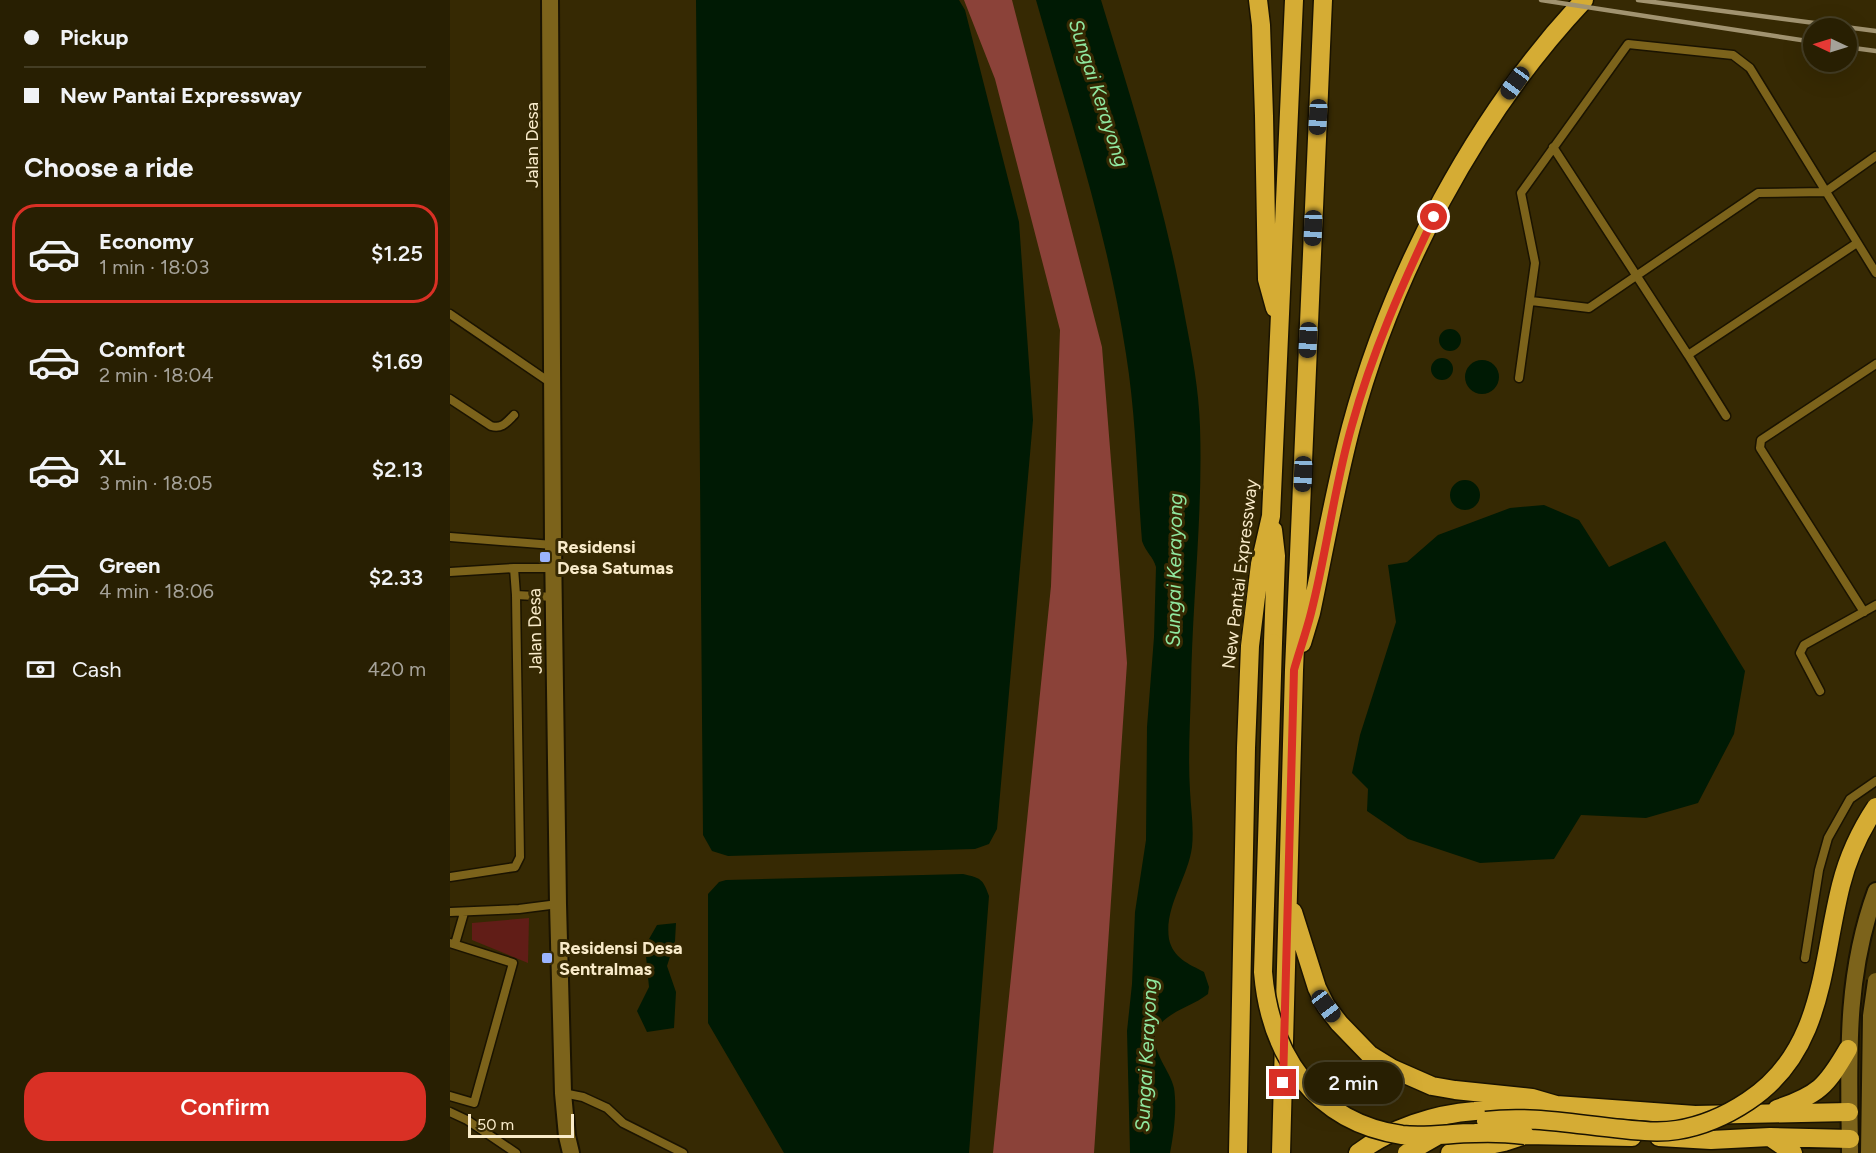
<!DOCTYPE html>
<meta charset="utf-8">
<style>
:root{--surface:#281f02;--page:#342c11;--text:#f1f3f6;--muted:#a5a299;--line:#443d24;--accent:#d93025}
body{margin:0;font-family:Figtree,sans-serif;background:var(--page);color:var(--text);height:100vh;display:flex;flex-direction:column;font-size:22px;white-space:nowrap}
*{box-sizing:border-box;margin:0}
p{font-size:20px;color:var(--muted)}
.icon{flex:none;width:33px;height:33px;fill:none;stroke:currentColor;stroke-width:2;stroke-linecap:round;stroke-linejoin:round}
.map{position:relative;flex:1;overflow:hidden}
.panel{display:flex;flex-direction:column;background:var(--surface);width:450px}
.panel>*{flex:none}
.guide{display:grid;align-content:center;height:132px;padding:0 24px;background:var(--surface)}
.needle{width:39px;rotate:274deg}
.buttons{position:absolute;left:1353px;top:18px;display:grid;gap:12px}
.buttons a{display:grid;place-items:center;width:54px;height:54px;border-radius:50%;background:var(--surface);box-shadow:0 6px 24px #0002,0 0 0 2px var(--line);font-size:30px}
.scale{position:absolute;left:18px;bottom:15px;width:106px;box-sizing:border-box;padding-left:6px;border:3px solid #f9ebca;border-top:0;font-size:16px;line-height:21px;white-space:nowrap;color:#f9ebca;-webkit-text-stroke:4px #362903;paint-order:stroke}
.end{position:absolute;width:27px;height:27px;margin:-14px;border:8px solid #d93025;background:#fff;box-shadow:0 0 0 3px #fff}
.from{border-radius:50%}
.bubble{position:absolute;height:42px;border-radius:21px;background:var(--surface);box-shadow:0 6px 24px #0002,0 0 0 2px var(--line);font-size:20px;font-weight:600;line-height:42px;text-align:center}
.car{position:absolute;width:18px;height:36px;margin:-18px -9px;border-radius:8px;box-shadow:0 0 4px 2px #0007;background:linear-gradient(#222 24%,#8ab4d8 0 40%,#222 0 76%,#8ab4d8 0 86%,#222 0)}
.guide b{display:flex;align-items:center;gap:21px;height:57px;font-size:22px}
.guide b+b{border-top:2px solid var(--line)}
.guide i{width:15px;height:15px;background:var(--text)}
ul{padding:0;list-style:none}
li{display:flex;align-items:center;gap:18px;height:99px;margin:0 12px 9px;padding:0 12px;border:3px solid transparent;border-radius:24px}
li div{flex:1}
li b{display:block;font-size:22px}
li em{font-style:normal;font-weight:600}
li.current{border-color:var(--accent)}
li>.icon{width:54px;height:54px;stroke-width:1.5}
h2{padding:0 24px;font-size:27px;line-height:72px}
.pay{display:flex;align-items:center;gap:15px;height:66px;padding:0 24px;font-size:22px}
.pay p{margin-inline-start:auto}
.action{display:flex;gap:12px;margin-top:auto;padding:12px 24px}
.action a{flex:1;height:69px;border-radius:24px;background:var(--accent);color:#fff;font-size:24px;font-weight:600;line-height:69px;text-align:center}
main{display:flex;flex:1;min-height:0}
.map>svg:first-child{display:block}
.green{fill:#611d17}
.forest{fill:#8b4239}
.water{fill:#001a04}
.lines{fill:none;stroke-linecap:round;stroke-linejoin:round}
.service-casing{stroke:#1a1301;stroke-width:11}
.minor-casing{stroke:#1a1301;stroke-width:20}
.secondary-casing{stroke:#1a1301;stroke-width:20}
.motorway-casing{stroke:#1a1301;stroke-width:21}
.service{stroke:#7c631b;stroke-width:8}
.minor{stroke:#7c631b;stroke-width:16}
.secondary{stroke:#7c631b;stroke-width:16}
.motorway{stroke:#d5ac34;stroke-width:18}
.rail{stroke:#a19370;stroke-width:4.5}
.secondary-bridge-casing{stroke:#1a1301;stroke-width:20;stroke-linecap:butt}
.motorway-bridge-casing{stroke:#1a1301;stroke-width:21;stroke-linecap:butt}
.secondary-bridge{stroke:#7c631b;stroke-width:16}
.motorway-bridge{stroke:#d5ac34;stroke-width:18}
.route{stroke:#d93025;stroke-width:8}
.poi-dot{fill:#9bb4fd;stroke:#362903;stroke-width:2}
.labels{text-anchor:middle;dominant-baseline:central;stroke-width:6;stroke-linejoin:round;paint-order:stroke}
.street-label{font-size:18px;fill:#f9ebca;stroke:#362903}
.poi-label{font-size:18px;font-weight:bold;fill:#f9ebca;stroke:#362903;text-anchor:start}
.water-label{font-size:20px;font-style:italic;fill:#90e8a0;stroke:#362903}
</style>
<main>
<section class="panel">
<div class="guide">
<b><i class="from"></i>Pickup</b>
<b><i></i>New Pantai Expressway</b>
</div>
<h2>Choose a ride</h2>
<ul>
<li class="current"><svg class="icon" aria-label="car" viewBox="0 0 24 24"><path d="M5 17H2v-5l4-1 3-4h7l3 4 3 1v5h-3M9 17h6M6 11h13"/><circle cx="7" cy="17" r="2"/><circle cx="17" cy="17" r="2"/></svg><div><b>Economy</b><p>1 min · 18:03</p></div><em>$1.25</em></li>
<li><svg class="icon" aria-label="car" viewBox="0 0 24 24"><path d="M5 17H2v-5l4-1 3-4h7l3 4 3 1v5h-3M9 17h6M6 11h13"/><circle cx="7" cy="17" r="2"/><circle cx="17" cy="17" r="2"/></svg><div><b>Comfort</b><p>2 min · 18:04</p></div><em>$1.69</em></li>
<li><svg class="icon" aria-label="car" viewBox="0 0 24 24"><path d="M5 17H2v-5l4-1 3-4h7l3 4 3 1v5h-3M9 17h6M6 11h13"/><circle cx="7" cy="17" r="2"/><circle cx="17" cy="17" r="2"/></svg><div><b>XL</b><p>3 min · 18:05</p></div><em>$2.13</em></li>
<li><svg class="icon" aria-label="car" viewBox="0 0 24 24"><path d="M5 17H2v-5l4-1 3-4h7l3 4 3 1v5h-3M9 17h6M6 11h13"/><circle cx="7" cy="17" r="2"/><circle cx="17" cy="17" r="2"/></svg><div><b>Green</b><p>4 min · 18:06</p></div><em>$2.33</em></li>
</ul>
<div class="pay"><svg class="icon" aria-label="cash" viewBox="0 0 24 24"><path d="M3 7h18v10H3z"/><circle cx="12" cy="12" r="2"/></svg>Cash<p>420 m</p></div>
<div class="action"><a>Confirm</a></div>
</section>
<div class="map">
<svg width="1426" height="1153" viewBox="0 0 1426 1153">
<rect width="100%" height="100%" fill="#362903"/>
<!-- green -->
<path class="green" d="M79,918L78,963L22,940V923Z"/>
<!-- forest -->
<path class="forest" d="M514,0H562L652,347L677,663L644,1153H543L601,586L610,330L545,79Z"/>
<!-- water -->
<path class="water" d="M246,0H509L515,10L569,222L583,420L547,829L539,844L525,849L278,856L262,851L253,835Z
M586,0H651C683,105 716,209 735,317C742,354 749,390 750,427C753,515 742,602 741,690C740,723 738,758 740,791C741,810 744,828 742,847C738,878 714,907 719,939C723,958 739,964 754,972L759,987L758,994C743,1006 719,1011 708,1027C696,1046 721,1071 724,1088C727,1108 724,1133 720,1153H680L677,1031L682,984L685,912L696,840L697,727L704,637L706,567C703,556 696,553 692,541C687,479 686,416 676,354C658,234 619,117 586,0Z
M989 340a11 11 0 1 1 22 0a11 11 0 1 1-22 0Z
M981 369a11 11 0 1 1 22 0a11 11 0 1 1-22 0Z
M1015 377a17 17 0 1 1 34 0a17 17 0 1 1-34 0Z
M1000 495a15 15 0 1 1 30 0a15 15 0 1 1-30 0Z
M1094,505L1129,520L1159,567L1215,541L1295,671L1284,734L1248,803L1196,818L1131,815L1104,859L1030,863L958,839L917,811L918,789L902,773L910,735L946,622L938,565L957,562L988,535L1060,508Z
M513,874C531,878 533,879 539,896L519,1153H334L258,1023V894L269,882L276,880Z
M226,923L225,941L217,966L226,992L224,1028L197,1032L187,1011L199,987L195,946L207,925Z"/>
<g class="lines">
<defs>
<path id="service" d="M1103,147L1238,355
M1081,301L1139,308L1308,193L1375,192L1426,156
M0,314L101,383
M1069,378L1085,263L1071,193L1178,44L1283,55L1300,68L1426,273
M0,399L41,426C52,429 56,423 64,415
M1276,416L1238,355L1407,243
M0,537L103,545
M64,568H104
M0,572L64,568L66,595L70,857L65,867L0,877
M66,595L104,597
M1414,612L1310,448L1311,440L1426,364
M1370,691L1350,653L1354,645L1426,605
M0,912L69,909L108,904
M0,943L63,963L24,1103L0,1096
M5,944L14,913
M1355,958L1369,870L1378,838L1400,799L1426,781
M113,1093L133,1097L157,1108L173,1123L233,1153
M0,1112L17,1120L66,1153"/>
<path id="minor" d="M100,0L103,545L108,904L113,1093L117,1136L121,1153"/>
<path id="secondary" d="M1400,1153C1399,1062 1394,978 1426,891"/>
<path id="motorway" d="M808,0L811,25L814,116L817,279L825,308
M823,530L826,556L823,643
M852,643L861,613C874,551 885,488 901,427C942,274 1025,116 1134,0
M843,912L867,988L876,1006L889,1023L920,1055L941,1068L982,1086L1005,1090L1082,1098L1106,1105L1245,1115L1399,1112
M1327,1109C1368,1095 1376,1087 1398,1049
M1209,1137L1261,1140L1320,1137L1400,1139
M1320,1137L1343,1153
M788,1153L796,748L800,646L810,564L821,516L844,0
M831,1153L844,670L873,0
M908,1153C941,1128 985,1114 1025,1111C1053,1108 1076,1111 1104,1106
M1000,1153L1054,1142L1075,1135L1182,1137"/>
</defs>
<!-- service casing -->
<use href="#service" class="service-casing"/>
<!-- minor casing -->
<use href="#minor" class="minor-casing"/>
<!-- secondary casing -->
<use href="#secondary" class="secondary-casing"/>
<!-- motorway casing -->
<use href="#motorway" class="motorway-casing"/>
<!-- service -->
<use href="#service" class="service"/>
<!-- minor -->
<use href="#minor" class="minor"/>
<!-- secondary -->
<use href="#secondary" class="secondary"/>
<!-- motorway -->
<use href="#motorway" class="motorway"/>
<!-- rail -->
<path class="rail" d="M1091,0L1364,42
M1188,0L1426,31
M1396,47L1426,51"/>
<defs>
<path id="secondary-bridge" d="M1419,1153L1421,1016L1426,981"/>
<path id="motorway-bridge" d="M823,643L813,972C820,1055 865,1122 952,1135C976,1138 1001,1133 1025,1133C1042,1132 1058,1133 1075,1135
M1036,1121C1080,1115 1128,1125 1173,1129C1191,1131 1209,1133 1227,1130C1253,1126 1277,1115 1298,1101C1374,1051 1371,964 1391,885C1398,857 1410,831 1426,807
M957,1153L987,1136"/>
</defs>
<!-- secondary-bridge casing -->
<use href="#secondary-bridge" class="secondary-bridge-casing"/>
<!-- motorway-bridge casing -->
<use href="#motorway-bridge" class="motorway-bridge-casing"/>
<!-- secondary-bridge -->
<use href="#secondary-bridge" class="secondary-bridge"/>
<!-- motorway-bridge -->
<use href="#motorway-bridge" class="motorway-bridge"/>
</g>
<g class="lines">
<!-- route -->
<path class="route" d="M833,1083L844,670C849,652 856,633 861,613C877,551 884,487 902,425C922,353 952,285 984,217"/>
</g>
<!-- markers -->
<g class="poi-dot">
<rect x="89" y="551" width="12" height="12" rx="3"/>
<rect x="91" y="952" width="12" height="12" rx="3"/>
</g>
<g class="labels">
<!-- street labels -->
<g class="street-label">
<text transform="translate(82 145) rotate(-90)">Jalan Desa</text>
<text transform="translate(790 574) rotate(-83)">New Pantai Expressway</text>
<text transform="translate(85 631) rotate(-91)">Jalan Desa</text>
</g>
<!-- poi labels -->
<g class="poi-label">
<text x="107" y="547">Residensi<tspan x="107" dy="21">Desa Satumas</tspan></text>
<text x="109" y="948">Residensi Desa<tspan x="109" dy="21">Sentralmas</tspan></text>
</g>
<!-- water labels -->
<g class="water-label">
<text transform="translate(649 93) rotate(72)">Sungai Kerayong</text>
<text transform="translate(724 570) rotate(-89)">Sungai Kerayong</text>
<text transform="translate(696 1055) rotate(-87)">Sungai Kerayong</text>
</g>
</g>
</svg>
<div class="buttons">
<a><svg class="needle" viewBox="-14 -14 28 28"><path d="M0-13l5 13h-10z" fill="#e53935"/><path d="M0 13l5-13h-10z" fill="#a5a299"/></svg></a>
</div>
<div class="scale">50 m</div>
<i class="end from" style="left:984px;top:217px"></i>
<i class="end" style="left:833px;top:1083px"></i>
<div class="bubble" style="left:854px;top:1062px;width:99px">2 min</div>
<i class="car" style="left:1065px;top:83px;rotate:216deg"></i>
<i class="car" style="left:868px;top:117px;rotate:183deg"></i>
<i class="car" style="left:863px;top:228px;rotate:182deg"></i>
<i class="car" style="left:858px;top:340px;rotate:183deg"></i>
<i class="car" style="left:853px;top:474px;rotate:182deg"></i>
<i class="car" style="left:876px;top:1006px;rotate:143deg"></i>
</div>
</main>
